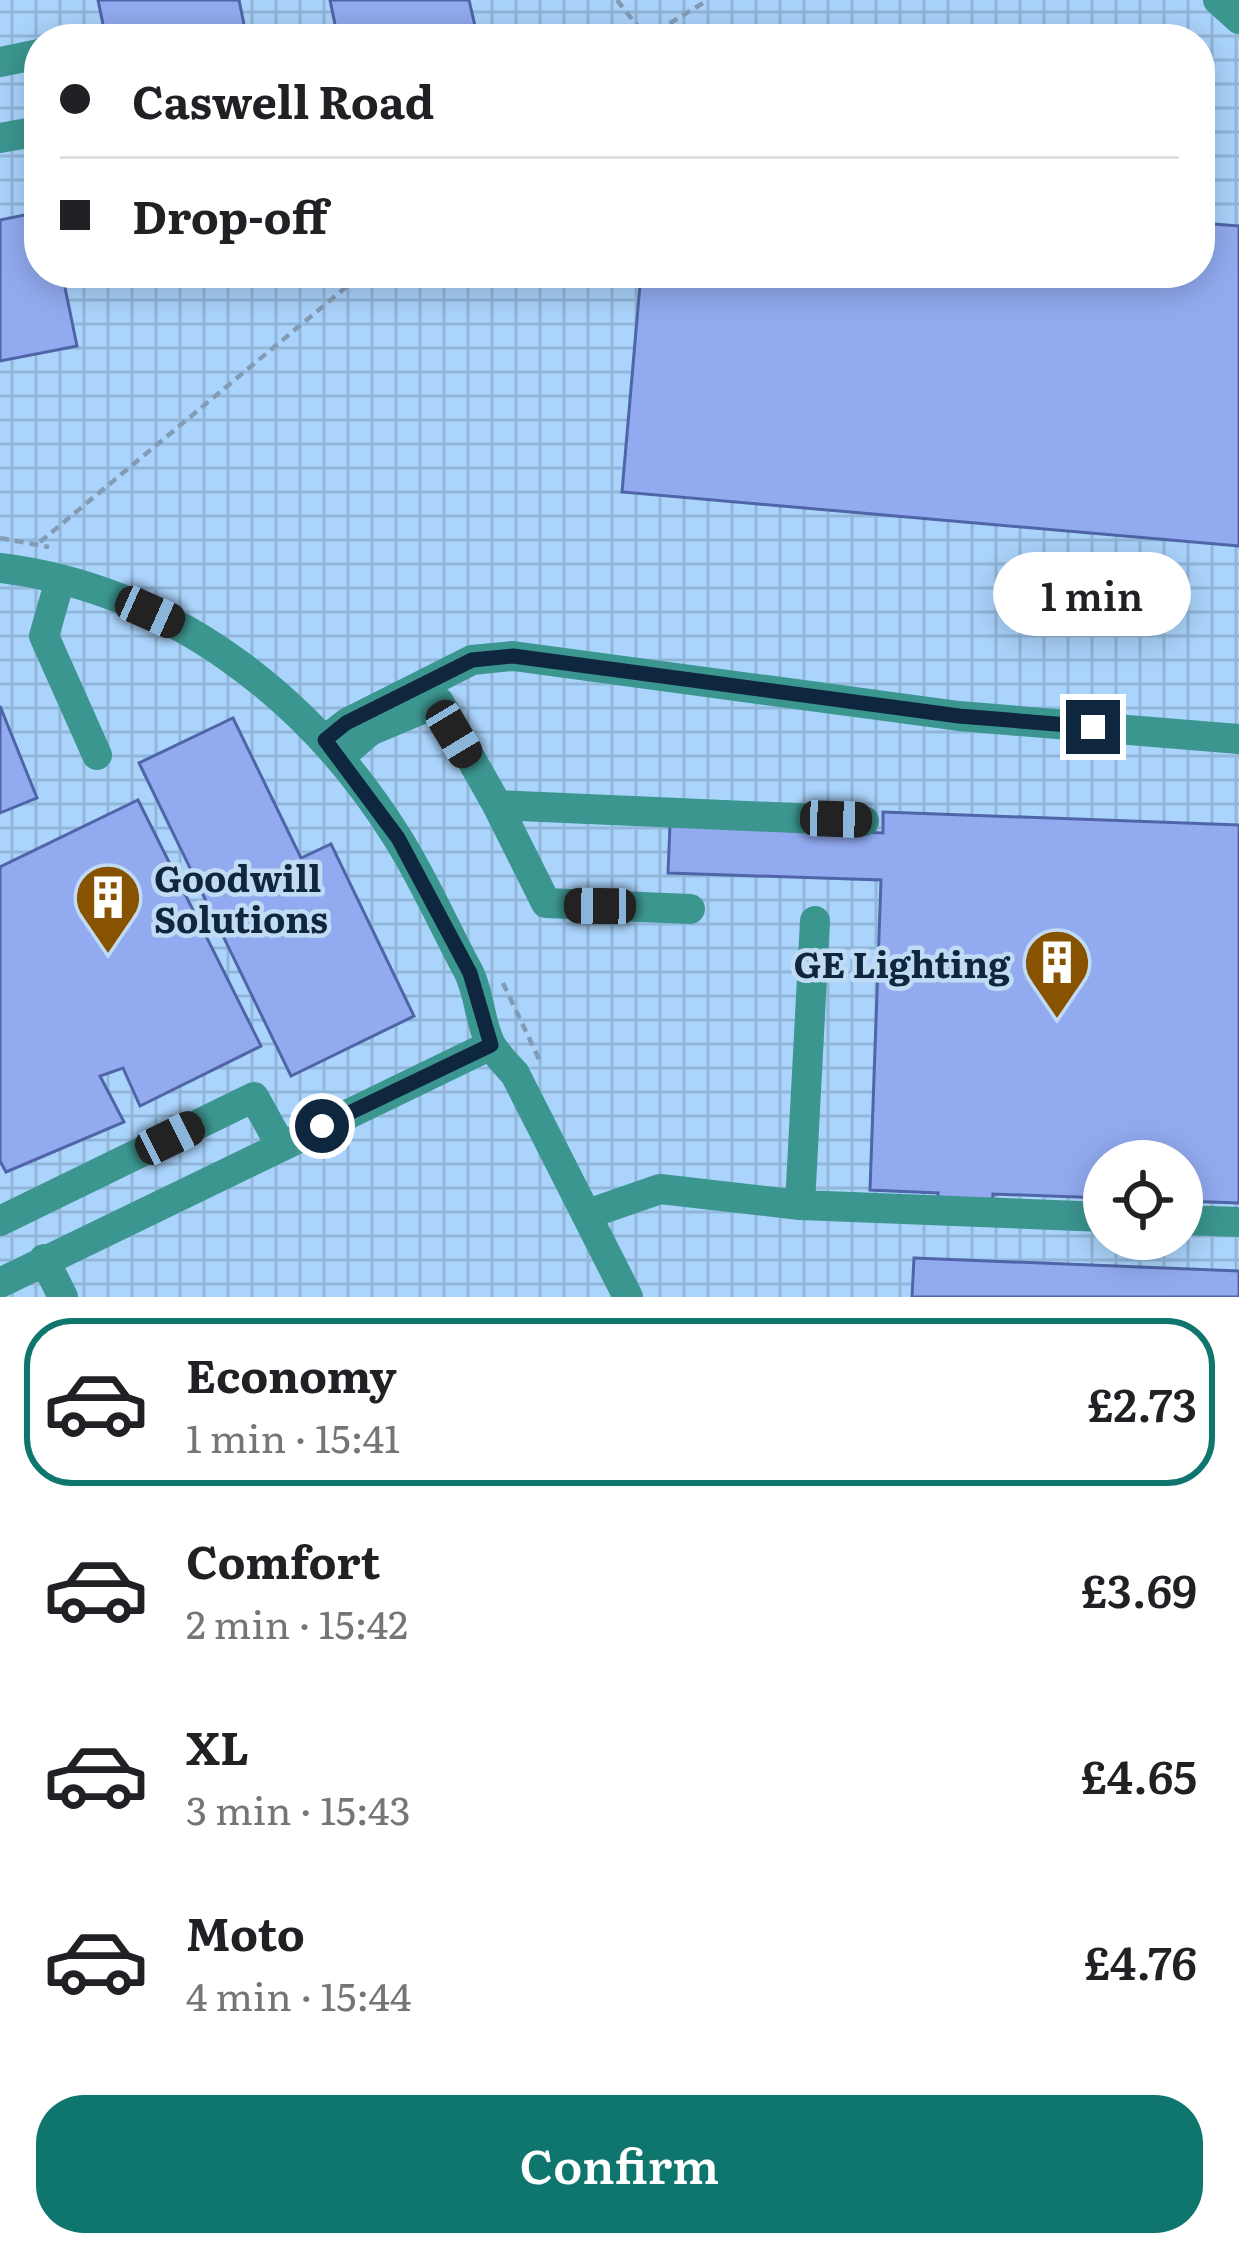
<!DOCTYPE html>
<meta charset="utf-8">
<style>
:root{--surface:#fff;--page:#f6f6f6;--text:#202124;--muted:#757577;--line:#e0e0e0;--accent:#0f766e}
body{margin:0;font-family:Literata,serif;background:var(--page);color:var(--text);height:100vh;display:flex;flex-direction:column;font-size:45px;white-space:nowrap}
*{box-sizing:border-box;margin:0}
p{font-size:39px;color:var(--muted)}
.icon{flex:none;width:66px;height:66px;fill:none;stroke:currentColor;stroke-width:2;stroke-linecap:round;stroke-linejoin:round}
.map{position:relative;height:1297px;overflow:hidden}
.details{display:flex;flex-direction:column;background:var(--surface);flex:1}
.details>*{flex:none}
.guide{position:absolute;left:24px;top:24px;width:1191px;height:264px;border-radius:48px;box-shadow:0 6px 30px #0003;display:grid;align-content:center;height:264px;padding:0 36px;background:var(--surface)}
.fabs{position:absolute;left:1083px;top:1140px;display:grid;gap:24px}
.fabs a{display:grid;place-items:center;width:120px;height:120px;border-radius:50%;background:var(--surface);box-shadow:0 6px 30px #0003;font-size:60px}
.end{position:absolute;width:54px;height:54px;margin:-27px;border:15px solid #0e273f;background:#fff;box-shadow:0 0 0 6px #fff}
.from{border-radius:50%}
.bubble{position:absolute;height:84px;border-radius:42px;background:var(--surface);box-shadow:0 6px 30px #0003;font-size:39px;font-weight:600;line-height:84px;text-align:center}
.car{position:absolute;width:36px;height:72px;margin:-36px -18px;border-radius:15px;box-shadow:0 0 9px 3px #0007;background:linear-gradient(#222 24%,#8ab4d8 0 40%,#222 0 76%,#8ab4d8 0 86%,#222 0)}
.guide b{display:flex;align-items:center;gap:42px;height:114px;font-size:45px}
.guide b+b{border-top:3px solid var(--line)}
.guide i{width:30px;height:30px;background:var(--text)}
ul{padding:21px 0 0;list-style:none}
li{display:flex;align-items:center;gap:36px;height:168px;margin:0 24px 18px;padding:0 12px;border:6px solid transparent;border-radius:48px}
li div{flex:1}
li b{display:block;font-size:45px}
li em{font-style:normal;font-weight:600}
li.active{border-color:var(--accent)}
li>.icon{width:108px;height:108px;stroke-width:1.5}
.primary-button{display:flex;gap:24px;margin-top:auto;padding:24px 36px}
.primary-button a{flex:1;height:138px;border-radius:48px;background:var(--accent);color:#fff;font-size:48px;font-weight:600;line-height:138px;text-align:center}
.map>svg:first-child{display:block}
.industrial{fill:url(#industrial-grid);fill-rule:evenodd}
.building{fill:#92abf0;stroke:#4f65a7;stroke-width:3}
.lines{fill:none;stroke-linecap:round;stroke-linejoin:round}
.path{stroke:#839cb5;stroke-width:4.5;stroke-dasharray:9 6;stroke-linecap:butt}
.minor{stroke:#3c9690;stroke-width:30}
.route{stroke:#0e273f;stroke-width:15}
.labels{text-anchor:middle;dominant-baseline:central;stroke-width:9;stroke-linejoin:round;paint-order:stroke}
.poi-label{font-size:36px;font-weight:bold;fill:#0e273f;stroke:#c2dbf4;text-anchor:start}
</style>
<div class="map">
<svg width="1239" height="1297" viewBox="0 0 1239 1297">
<defs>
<pattern id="industrial-grid" width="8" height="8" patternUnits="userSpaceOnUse" patternTransform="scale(3)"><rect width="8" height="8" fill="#abd4fc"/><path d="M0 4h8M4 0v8" fill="none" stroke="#92b6d9"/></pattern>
</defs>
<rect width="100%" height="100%" fill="#c2dbf4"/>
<!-- industrial -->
<path class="industrial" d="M0,0H1239V1297H0ZM39,39H1200V273H39ZM1104,1161H1182V1239H1104Z"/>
<!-- building -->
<path class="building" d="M98,0H239L247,39H106Z
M330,0H469L478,39H338Z
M39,212V273H62L77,346L0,361V220Z
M1200,223L1239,226V546L622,492L641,273H1200Z
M0,706L37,798L0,813Z
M233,718L301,858L331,844L414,1016L291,1076L139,763Z
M138,800L261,1046L140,1106L123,1068L100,1076L124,1122L6,1172L0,1161V867Z
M883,812L1239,825V1203L1182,1201V1161H1104V1198L993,1194L992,1208L938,1206V1193L870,1190L881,880L668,873L670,825L883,833Z
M914,1258L1239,1271V1297H912Z"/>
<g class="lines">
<!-- path -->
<path class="path" d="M617,0L646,37
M644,39L708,0
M0,538L49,547
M40,542L363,273
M503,983L539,1059"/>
<!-- minor -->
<path class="minor" d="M1218,0L1239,19
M0,62L39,54
M0,138L39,131
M0,568C169,589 308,695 397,837C423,878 443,924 466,967C480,991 479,1022 491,1045C497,1055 507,1065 515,1074L628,1297
M60,580L44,636L97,755
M325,740L347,723L472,660L513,656L959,716L1239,739
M340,757L370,731L439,702L497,805L546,903L690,909
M497,805L864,821
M800,1205L1104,1217
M588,1214L660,1189L800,1205L815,921
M1182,1220L1239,1222
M0,1221L254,1097L281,1146
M44,1259L63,1297
M0,1283L491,1045"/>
</g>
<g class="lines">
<!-- route -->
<path class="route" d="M322,1126L491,1045L470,973L398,838L325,740L346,723L472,660L513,656L959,716L1093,727"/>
</g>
<!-- icons -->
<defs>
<symbol id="building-pin" viewBox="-11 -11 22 30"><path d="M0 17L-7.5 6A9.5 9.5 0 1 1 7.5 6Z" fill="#875300" stroke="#c2dbf4"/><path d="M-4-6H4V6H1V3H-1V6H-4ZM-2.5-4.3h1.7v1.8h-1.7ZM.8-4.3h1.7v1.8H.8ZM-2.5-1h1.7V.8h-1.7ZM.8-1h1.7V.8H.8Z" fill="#fff"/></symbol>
</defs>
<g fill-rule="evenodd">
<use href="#building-pin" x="70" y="859" width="76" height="104"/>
<use href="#building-pin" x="1019" y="924" width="76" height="104"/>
</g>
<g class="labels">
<!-- poi labels -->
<g class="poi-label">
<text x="154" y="876">Goodwill<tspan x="154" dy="41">Solutions</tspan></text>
<text x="1010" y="962" text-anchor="end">GE Lighting</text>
</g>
</g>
</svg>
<div class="fabs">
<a><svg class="icon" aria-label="locate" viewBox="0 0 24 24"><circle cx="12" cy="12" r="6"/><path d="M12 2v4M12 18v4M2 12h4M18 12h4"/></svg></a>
</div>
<i class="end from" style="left:322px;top:1126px"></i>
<i class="end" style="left:1093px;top:727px"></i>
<div class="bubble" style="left:993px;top:552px;width:198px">1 min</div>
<i class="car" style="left:150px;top:612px;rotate:114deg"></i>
<i class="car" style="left:454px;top:734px;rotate:149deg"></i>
<i class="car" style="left:836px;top:819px;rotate:92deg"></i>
<i class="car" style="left:600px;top:906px;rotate:271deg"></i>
<i class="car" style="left:170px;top:1138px;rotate:64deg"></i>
<div class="guide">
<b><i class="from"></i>Caswell Road</b>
<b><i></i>Drop-off</b>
</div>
</div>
<section class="details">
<ul>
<li class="active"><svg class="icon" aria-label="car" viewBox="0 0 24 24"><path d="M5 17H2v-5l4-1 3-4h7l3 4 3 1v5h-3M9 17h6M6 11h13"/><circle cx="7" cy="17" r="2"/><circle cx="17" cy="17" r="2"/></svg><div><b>Economy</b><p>1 min · 15:41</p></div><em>£2.73</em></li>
<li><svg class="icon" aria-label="car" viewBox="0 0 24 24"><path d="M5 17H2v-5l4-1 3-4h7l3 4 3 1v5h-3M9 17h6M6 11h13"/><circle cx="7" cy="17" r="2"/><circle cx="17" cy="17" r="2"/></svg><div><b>Comfort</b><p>2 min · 15:42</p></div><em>£3.69</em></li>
<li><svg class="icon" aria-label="car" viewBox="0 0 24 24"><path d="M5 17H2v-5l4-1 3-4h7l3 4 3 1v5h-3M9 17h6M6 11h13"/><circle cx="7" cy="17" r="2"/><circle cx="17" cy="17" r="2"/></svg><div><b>XL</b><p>3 min · 15:43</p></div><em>£4.65</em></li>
<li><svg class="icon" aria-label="car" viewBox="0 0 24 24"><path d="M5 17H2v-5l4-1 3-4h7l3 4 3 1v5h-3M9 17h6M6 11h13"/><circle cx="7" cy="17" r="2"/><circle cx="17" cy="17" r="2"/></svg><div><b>Moto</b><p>4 min · 15:44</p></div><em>£4.76</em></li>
</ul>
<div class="primary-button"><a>Confirm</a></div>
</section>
